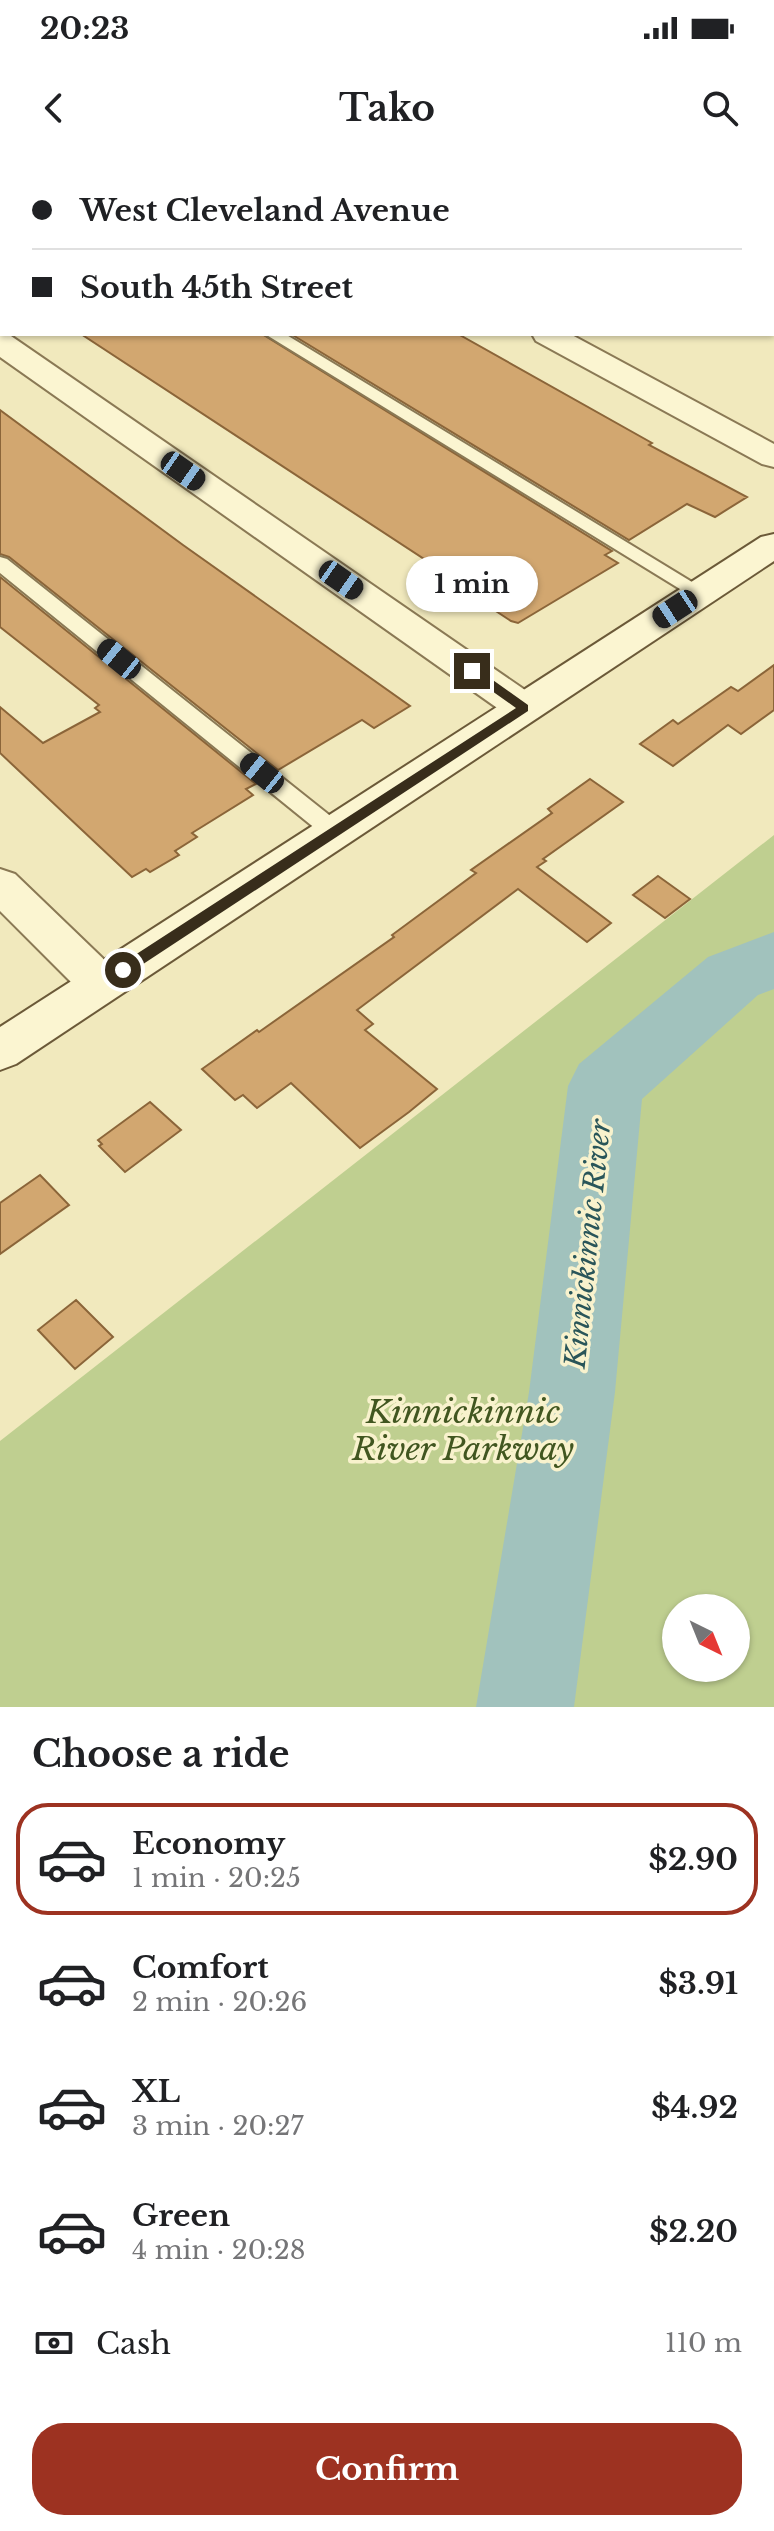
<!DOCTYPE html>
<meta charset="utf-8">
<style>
:root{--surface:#fff;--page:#f6f6f6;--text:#202124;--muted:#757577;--line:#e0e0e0;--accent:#9d3221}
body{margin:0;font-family:"Libre Baskerville",serif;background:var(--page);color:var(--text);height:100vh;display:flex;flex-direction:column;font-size:30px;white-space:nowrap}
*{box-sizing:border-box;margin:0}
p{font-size:26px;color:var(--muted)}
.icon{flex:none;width:44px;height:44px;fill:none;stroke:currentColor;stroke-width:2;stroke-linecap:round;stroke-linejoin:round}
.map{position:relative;height:1547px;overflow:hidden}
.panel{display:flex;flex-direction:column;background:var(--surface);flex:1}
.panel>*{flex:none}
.hud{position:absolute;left:0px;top:0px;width:774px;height:176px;box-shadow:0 2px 6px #0004;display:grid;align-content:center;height:176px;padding:0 32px;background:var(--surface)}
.needle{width:52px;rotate:137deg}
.buttons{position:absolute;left:662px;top:1434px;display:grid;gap:16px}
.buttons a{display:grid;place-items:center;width:88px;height:88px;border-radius:50%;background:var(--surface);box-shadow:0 2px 6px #0004;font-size:40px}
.end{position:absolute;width:36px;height:36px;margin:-18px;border:10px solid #382d1b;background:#fff;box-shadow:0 0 0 4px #fff}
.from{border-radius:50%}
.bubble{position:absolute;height:56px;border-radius:28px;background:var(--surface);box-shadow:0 2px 6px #0004;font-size:26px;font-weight:700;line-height:56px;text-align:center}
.car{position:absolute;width:24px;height:48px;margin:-24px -12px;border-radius:10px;box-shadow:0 0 6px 2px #0007;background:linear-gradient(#222 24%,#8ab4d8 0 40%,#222 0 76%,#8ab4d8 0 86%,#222 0)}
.hud b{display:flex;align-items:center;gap:28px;height:76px;font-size:30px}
.hud b+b{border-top:2px solid var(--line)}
.hud i{width:20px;height:20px;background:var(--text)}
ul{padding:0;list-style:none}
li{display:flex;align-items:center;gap:24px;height:112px;margin:0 16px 12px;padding:0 16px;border:4px solid transparent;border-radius:32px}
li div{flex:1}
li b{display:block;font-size:30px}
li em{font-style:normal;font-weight:700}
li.on{border-color:var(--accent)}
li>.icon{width:72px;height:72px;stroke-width:1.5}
h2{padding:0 32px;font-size:36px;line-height:96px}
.pay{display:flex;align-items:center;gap:20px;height:88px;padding:0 32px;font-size:30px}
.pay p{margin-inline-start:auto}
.primary-button{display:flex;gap:16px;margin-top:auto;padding:16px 32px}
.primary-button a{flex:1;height:92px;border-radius:32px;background:var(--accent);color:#fff;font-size:32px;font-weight:700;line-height:92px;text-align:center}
.status{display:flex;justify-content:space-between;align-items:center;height:56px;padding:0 40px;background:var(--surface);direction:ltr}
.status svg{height:22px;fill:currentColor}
header{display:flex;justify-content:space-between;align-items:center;height:104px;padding:0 32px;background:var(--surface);font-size:36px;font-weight:700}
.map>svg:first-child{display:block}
.green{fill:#bfcf90;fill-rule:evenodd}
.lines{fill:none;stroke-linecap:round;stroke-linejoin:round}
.river{fill:#a1c2bd;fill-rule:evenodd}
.building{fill:#d2a770;stroke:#8b6539;stroke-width:2}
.lane-casing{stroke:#8a7955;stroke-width:4}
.street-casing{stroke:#8a7955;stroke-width:4}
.secondary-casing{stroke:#6b5938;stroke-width:4}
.lane{fill:#fbf5d1;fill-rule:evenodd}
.street{fill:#fbf5d1;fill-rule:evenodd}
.secondary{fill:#fbf5d1;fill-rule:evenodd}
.route{fill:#382d1b}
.labels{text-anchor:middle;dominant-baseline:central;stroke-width:7;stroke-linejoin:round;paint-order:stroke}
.water-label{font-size:28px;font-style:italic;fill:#295559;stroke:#f8f2cd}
.near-park-label{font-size:32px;font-style:italic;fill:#415620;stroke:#f8f2cd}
</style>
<div class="status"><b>20:23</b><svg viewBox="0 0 49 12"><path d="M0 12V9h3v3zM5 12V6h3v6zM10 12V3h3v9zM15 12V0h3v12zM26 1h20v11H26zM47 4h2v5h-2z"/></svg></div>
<header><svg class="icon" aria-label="back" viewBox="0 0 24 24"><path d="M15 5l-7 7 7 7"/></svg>Tako<svg class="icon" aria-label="search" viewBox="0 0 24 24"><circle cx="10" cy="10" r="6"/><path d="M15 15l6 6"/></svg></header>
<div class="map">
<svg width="774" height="1547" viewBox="0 0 774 1547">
<rect width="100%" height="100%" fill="#f1e9bd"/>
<!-- green -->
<path class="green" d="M774,675V1547H0V1281ZM676,1448H736V1508H676Z"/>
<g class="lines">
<!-- river -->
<path class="river" d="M774,772V829L758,835L642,939L615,1232L574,1547H476L529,1232L568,926L579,904L708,797Z"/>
</g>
<!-- building -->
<path class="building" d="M81,174H262L612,391L605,395L618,403L518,463L511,461L455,424L459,422Z
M291,174H458L652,283L649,285L747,337L715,357L687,344L629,380Z
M0,250L183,385L410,546L374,568L362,560L278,610L9,397L0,394Z
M0,417L256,624L246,629L253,635L192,673L197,677L175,691L179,695L150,712L146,709L132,717L0,593V547L43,583L100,552L95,548L99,545L0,467Z
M774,505V550L741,574L728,565L673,606L640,584L673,560L678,564L731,527L738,531Z
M590,619L623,642L543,699L546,701L537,707L611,763L587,782L518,729L357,850L373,864L365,870L437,929L409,952L360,988L291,923L257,948L243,935L235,940L202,909L257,870L259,872L394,777L392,775L476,713L471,710L552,653L548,649Z
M658,716L690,739L665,758L633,735Z
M150,942L181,970L125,1012L99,986L102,984L98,980Z
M40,1015L69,1045L0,1094V1043Z
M76,1140L113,1177L75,1209L38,1170Z"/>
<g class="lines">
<defs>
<path id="lane" d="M462,0H479L480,2H463Z
M0,5H2V14H0Z
M772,144L774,145V155L772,154Z
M265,174H285L710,433L707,437H693Z
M0,397L7,399L343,666L346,672L343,678H327L0,413Z"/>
<path id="street" d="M213,0H241L242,2H214Z
M696,0H726L727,2H697Z
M772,20H774V37H772Z
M2,122V140L0,141V123Z
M0,174L11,176L538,539L543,548L538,557L524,561L510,557L0,197Z
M532,174H570L774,284V307L762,304L536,181Z
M0,709L15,714L117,812L124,824L117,836L101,841L85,836L0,751Z"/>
<path id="secondary" d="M774,374V401L16,904L0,910V867L761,377Z"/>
</defs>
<!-- lane casing -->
<use href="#lane" class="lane-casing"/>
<!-- street casing -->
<use href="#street" class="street-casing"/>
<!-- secondary casing -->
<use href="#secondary" class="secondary-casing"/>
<!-- lane -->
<use href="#lane" class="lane"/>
<!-- street -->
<use href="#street" class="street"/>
<!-- secondary -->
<use href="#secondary" class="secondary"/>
</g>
<!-- route -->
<path class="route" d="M468,508H476L528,545V551L128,814H118V806L516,548L468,514Z"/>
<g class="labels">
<!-- water labels -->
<g class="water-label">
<text transform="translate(588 1084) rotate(-84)">Kinnickinnic River</text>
</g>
<!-- near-park labels -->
<g class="near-park-label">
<text x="463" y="1252">Kinnickinnic<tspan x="463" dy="37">River Parkway</tspan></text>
</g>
</g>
</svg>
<div class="buttons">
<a><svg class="needle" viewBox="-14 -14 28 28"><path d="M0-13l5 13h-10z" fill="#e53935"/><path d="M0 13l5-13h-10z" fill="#757577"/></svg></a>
</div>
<i class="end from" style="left:123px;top:810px"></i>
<i class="end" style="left:472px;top:511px"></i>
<div class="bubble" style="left:406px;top:396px;width:132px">1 min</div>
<i class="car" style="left:183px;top:311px;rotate:125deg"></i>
<i class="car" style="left:341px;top:420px;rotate:125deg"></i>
<i class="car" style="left:675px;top:449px;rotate:237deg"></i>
<i class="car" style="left:119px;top:499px;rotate:309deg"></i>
<i class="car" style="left:262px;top:613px;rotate:309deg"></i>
<div class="hud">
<b><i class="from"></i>West Cleveland Avenue</b>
<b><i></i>South 45th Street</b>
</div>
</div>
<section class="panel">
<h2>Choose a ride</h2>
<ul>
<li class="on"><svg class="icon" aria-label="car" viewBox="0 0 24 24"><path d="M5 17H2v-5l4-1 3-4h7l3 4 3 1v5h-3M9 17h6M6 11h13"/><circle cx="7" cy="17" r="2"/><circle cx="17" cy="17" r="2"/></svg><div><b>Economy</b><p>1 min · 20:25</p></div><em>$2.90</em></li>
<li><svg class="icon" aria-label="car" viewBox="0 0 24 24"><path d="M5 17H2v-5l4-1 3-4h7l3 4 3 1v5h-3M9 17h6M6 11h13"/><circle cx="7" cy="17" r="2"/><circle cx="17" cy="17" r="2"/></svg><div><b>Comfort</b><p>2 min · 20:26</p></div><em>$3.91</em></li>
<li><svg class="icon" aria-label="car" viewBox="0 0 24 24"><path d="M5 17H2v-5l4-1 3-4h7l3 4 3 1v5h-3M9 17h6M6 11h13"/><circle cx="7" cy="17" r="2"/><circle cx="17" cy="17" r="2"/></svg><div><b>XL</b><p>3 min · 20:27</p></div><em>$4.92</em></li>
<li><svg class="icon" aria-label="car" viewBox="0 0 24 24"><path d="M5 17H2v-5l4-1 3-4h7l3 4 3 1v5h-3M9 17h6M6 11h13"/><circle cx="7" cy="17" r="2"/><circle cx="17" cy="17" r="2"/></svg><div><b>Green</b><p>4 min · 20:28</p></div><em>$2.20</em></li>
</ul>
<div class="pay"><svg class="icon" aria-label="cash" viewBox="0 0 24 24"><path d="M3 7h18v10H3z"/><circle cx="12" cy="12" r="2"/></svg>Cash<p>110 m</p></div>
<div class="primary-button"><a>Confirm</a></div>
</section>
